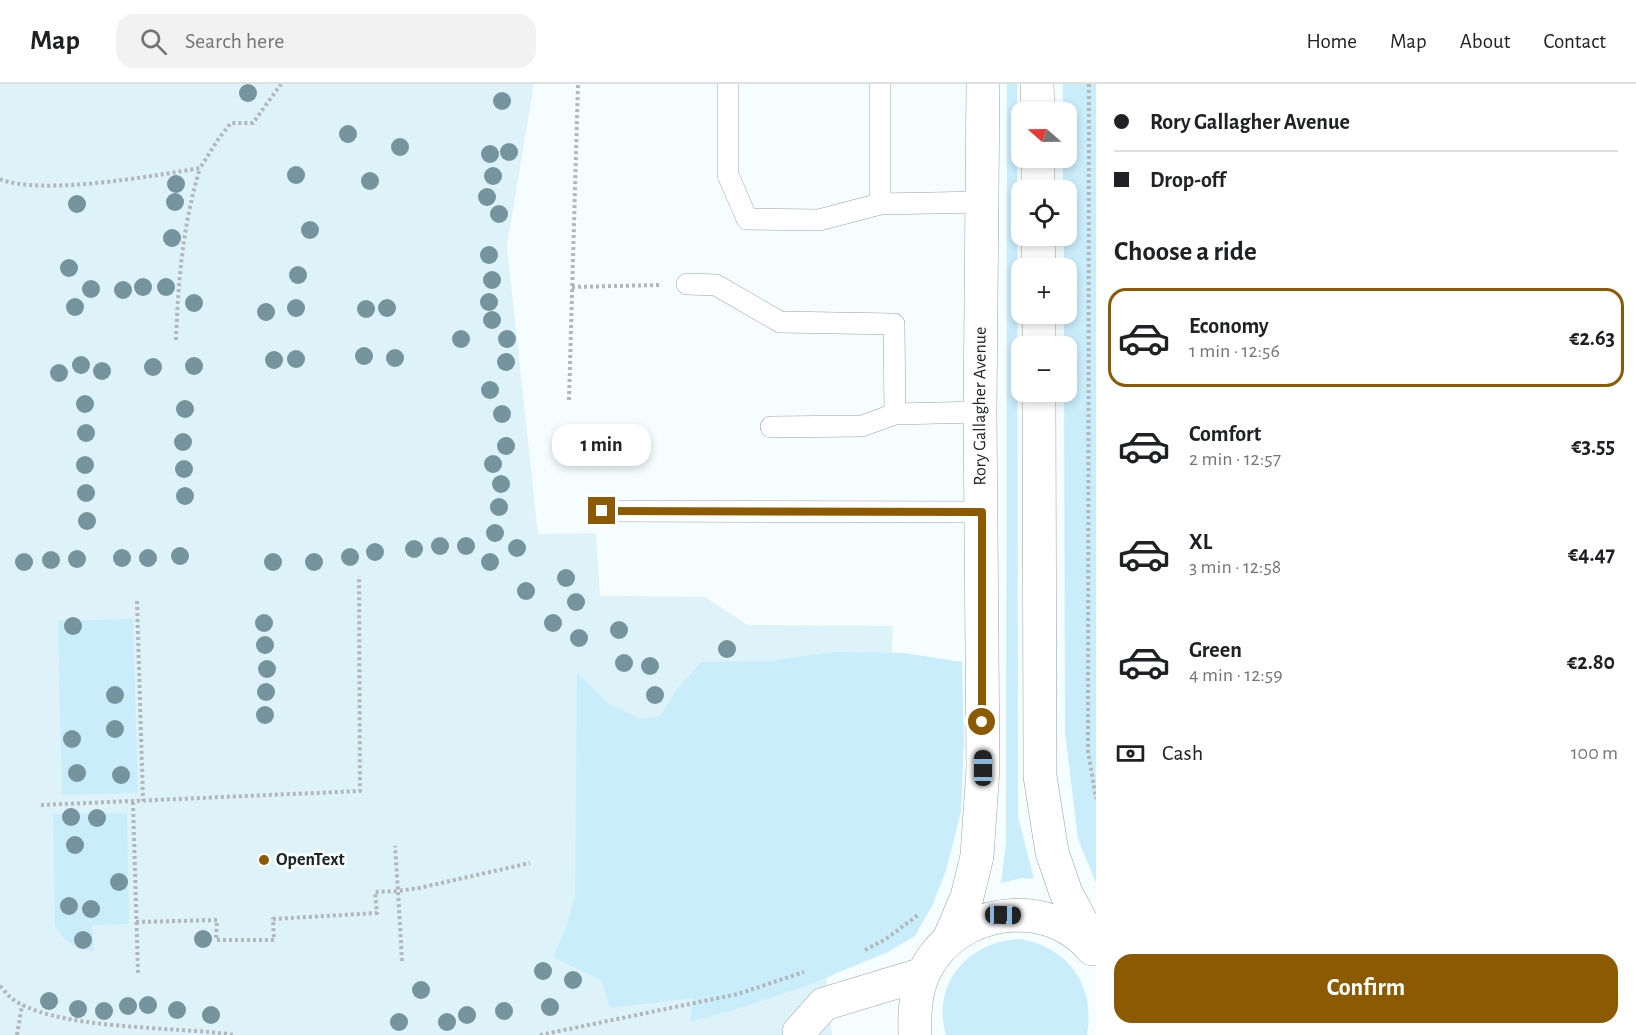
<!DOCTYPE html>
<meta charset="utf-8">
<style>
:root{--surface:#fff;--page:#f2f2f2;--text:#202124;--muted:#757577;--line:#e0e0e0;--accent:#8b5a03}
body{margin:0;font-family:"Alegreya Sans",sans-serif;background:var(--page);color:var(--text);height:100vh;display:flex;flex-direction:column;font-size:22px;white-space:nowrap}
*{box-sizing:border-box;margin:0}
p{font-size:20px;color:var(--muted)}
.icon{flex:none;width:33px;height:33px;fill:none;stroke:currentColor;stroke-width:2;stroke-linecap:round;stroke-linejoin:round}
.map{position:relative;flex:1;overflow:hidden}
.details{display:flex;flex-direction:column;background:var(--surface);width:540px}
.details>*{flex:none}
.top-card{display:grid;align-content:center;height:132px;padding:0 18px;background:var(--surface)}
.needle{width:39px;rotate:290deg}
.tools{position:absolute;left:1011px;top:18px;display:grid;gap:12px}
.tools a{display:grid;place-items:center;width:66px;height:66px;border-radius:12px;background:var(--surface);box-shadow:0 3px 9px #0003;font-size:30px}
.end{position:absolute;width:27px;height:27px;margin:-14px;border:8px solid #8b5a03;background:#fff;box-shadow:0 0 0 3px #fff}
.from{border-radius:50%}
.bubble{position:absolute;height:42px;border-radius:18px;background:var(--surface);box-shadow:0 3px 9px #0003;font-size:20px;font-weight:700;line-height:42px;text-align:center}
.car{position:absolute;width:18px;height:36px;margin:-18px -9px;border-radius:8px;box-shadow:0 0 4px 2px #0007;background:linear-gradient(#222 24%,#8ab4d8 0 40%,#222 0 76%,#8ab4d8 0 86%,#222 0)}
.top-card b{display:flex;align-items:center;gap:21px;height:57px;font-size:22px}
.top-card b+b{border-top:2px solid var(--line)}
.top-card i{width:15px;height:15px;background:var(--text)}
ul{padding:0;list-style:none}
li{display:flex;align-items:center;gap:18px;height:99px;margin:0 12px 9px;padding:0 6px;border:3px solid transparent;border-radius:18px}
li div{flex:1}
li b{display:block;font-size:22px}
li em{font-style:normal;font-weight:700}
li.active{border-color:var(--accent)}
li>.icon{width:54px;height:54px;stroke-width:1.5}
h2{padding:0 18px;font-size:27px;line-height:72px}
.pay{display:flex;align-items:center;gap:15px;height:66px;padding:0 18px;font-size:22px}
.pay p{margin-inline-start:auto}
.button{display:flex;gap:12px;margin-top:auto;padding:12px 18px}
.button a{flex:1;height:69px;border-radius:18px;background:var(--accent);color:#fff;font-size:24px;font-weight:700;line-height:69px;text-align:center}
header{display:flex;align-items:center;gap:36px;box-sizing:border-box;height:84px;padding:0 30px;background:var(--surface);border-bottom:2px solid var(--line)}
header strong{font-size:28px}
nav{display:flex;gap:33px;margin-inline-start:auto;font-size:21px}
.search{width:420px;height:54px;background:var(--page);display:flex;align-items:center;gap:15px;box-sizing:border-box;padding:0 21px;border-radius:18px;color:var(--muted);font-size:22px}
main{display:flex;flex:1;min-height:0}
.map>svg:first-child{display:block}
.built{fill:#def2f9}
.green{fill:#caedfb}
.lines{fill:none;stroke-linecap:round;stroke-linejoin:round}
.service-casing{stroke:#97a1a5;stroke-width:22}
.minor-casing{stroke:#97a1a5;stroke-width:34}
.tertiary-casing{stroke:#97a1a5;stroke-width:34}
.path{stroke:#b2b8ba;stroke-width:4;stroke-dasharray:3 3;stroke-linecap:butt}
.service{stroke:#fff;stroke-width:21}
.minor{stroke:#fff;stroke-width:33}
.tertiary{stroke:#fff;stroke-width:33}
.tree{fill:#75949d}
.route{stroke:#8b5a03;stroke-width:8}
.poi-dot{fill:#8b5a03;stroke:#f6fdff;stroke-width:2}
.labels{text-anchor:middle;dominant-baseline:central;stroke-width:6;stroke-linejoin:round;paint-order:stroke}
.street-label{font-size:18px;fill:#202425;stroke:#f6fdff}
.poi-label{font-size:18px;font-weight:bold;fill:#202425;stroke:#f6fdff;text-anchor:start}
</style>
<header>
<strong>Map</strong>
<div class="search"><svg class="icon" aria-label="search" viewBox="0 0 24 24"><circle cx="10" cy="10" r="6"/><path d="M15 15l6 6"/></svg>Search here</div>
<nav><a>Home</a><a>Map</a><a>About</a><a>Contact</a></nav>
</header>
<main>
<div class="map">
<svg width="1096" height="951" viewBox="0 0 1096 951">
<rect width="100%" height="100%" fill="#f6fdff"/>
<!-- built -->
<path class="built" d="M0,0H534L507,162L538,450L596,449L600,512L705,513L748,541L893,542L887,674L824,869L832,951H0Z"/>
<!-- green -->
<path class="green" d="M1007,0H1017L1018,732L1034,795L1022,794L1001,799L1006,759Z
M1063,0H1096V799L1078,755L1065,649L1064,308H1066V262H1064V230H1066V184H1064V152H1066V106H1063V74H1066V28H1063Z
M133,535L138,709L62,711L58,537Z
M832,568L904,569L962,578L964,657L961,728L946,787L932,822L915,852L888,868L806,902L734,926L690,938L693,914L610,924L602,897L553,873L566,844L575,812L577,588L609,620L641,635L660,632L677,605L702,578L768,577Z
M127,729L129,840L92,841L94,867C76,864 64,859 55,842L53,730Z
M1020,855C1068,863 1096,901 1087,951H946C931,899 969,857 1020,855Z"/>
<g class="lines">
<defs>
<path id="service" d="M728,0V91L747,135L819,136L880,120V0
M880,120L983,118
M687,200L716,201L780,238L894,240L895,330L862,342L771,343
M895,330L980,328
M602,427L982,428"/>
<path id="minor" d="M799,948L824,920L923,890"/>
<g id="tertiary">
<path d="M1037,0L1038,28"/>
<path d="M1038,74V106"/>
<path d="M1038,152L1039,184"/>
<path d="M1039,230V262"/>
<path d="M1039,308L1040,692L1052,768L1066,809L1096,865"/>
<path id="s1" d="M949,855L967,813L977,772L983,684L980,328L983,0"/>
<path d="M915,951C914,922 916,896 934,872C971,822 1053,816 1092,865"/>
</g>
</defs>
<!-- service casing -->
<use href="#service" class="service-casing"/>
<!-- minor casing -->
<use href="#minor" class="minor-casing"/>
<!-- tertiary casing -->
<use href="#tertiary" class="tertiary-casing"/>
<!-- path -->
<path class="path" d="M1089,0L1088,667L1096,715
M0,95C40,112 154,92 200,84L219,54L231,39H253L281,0
M572,203L659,201
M176,256C178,197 183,140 200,84
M569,316L578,0
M137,517L143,717
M133,718L138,889
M41,721L360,707L359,492
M136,838L217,836L216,856H274L273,835L377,829L375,808L398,807L395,762
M865,866L886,855L918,831
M402,877L398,807L419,804L530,779
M0,902C3,905 6,909 9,912C48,947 179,942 234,951
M17,951L22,921
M540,951L738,910L804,888"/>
<!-- service -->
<use href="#service" class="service"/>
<!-- minor -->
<use href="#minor" class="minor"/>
<!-- tertiary -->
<use href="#tertiary" class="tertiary"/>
</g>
<!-- trees -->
<g class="tree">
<circle cx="248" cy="9" r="9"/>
<circle cx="502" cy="17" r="9"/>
<circle cx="348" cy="50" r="9"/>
<circle cx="400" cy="63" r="9"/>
<circle cx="509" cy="68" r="9"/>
<circle cx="490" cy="70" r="9"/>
<circle cx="296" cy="91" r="9"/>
<circle cx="493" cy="92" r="9"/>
<circle cx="370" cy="97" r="9"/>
<circle cx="176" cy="100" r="9"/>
<circle cx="487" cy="113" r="9"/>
<circle cx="175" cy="118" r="9"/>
<circle cx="77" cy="120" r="9"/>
<circle cx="499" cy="130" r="9"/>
<circle cx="310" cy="146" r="9"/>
<circle cx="172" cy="154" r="9"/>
<circle cx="489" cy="171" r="9"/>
<circle cx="69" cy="184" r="9"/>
<circle cx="298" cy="191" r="9"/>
<circle cx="492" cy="196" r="9"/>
<circle cx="143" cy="203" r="9"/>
<circle cx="166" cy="203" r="9"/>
<circle cx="91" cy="205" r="9"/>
<circle cx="123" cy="206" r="9"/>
<circle cx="489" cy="218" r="9"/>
<circle cx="194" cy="219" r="9"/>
<circle cx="75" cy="223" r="9"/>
<circle cx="296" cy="224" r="9"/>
<circle cx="387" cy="224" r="9"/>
<circle cx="366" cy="225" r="9"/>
<circle cx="266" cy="228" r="9"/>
<circle cx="492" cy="236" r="9"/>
<circle cx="461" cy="255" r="9"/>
<circle cx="507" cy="255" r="9"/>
<circle cx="364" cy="272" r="9"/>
<circle cx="395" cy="274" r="9"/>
<circle cx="296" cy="275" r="9"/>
<circle cx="274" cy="276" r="9"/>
<circle cx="506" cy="278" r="9"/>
<circle cx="81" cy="281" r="9"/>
<circle cx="194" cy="282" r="9"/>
<circle cx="153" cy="283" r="9"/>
<circle cx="102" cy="287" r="9"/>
<circle cx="59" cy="289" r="9"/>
<circle cx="490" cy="306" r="9"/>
<circle cx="85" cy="320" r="9"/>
<circle cx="185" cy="325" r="9"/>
<circle cx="502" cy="330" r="9"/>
<circle cx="86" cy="349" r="9"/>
<circle cx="183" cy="358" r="9"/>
<circle cx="506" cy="362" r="9"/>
<circle cx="493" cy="380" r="9"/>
<circle cx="85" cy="381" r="9"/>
<circle cx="184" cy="385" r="9"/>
<circle cx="501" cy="400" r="9"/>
<circle cx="86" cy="409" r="9"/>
<circle cx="185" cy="412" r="9"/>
<circle cx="499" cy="423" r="9"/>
<circle cx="87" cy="437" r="9"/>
<circle cx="495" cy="449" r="9"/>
<circle cx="440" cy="462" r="9"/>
<circle cx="466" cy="462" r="9"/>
<circle cx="517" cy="464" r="9"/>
<circle cx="414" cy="465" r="9"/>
<circle cx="375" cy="468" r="9"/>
<circle cx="180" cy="472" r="9"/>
<circle cx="350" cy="473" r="9"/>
<circle cx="122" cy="474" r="9"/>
<circle cx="148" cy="474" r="9"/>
<circle cx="77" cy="475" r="9"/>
<circle cx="51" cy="476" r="9"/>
<circle cx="24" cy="478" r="9"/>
<circle cx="273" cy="478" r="9"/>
<circle cx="314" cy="478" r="9"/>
<circle cx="490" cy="478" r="9"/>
<circle cx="566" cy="494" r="9"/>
<circle cx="526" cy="507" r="9"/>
<circle cx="576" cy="518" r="9"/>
<circle cx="264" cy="539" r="9"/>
<circle cx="553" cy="539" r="9"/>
<circle cx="73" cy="542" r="9"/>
<circle cx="619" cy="546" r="9"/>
<circle cx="579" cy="554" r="9"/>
<circle cx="265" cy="561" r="9"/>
<circle cx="727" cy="565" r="9"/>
<circle cx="624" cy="579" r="9"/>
<circle cx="650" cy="582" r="9"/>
<circle cx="267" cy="585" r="9"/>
<circle cx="266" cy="608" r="9"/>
<circle cx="115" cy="611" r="9"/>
<circle cx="655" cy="611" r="9"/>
<circle cx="265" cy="631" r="9"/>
<circle cx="115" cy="645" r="9"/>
<circle cx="72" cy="655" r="9"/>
<circle cx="77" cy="689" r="9"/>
<circle cx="121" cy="691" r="9"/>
<circle cx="71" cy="733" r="9"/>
<circle cx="97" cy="734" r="9"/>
<circle cx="75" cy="761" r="9"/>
<circle cx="119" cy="798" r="9"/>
<circle cx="69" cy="822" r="9"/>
<circle cx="91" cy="825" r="9"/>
<circle cx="203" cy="855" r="9"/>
<circle cx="83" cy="856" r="9"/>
<circle cx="543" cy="887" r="9"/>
<circle cx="573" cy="896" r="9"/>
<circle cx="421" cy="906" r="9"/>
<circle cx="49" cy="917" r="9"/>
<circle cx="148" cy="921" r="9"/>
<circle cx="128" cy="922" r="9"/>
<circle cx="550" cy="923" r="9"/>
<circle cx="78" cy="925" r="9"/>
<circle cx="177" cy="926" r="9"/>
<circle cx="104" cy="927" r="9"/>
<circle cx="504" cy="927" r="9"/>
<circle cx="211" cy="931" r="9"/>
<circle cx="467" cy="931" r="9"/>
<circle cx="399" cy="938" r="9"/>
<circle cx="447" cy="938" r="9"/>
</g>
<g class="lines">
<!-- route -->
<path class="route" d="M602,427L982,428V638"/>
</g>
<!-- markers -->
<circle class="poi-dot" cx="264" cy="776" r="6"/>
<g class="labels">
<!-- street labels -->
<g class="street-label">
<text stroke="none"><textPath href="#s1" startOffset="538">Rory Gallagher Avenue</textPath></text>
</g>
<!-- poi labels -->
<g class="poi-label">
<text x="276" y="776">OpenText</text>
</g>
</g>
</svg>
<div class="tools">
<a><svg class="needle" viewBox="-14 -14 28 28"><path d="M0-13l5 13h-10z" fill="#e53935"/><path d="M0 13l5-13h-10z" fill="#757577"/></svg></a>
<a><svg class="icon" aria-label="locate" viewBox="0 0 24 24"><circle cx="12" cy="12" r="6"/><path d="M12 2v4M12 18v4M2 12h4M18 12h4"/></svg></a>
<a>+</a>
<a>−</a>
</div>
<i class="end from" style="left:982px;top:638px"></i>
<i class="end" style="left:602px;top:427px"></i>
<div class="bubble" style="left:552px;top:340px;width:99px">1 min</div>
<i class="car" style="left:983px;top:684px;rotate:0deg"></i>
<i class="car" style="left:1003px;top:831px;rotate:91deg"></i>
</div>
<section class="details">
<div class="top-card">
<b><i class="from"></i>Rory Gallagher Avenue</b>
<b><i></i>Drop-off</b>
</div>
<h2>Choose a ride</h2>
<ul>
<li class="active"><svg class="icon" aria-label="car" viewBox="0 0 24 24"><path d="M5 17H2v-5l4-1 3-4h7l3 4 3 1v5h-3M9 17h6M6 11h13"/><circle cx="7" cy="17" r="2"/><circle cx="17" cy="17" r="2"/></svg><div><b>Economy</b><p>1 min · 12:56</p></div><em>€2.63</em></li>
<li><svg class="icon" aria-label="car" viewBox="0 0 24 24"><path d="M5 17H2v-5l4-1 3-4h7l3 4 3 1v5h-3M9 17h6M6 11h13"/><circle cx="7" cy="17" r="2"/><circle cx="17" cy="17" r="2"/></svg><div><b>Comfort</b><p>2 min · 12:57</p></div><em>€3.55</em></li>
<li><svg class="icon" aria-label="car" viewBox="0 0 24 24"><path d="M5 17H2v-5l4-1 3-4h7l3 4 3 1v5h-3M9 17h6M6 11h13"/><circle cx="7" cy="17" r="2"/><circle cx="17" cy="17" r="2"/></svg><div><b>XL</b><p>3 min · 12:58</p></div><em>€4.47</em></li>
<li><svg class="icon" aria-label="car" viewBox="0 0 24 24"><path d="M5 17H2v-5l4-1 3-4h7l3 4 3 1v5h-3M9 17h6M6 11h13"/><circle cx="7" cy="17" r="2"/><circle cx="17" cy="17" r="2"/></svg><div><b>Green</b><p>4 min · 12:59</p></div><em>€2.80</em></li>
</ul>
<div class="pay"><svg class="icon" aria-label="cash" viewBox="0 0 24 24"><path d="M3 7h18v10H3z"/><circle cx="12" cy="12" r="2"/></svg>Cash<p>100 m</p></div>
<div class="button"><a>Confirm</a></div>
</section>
</main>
